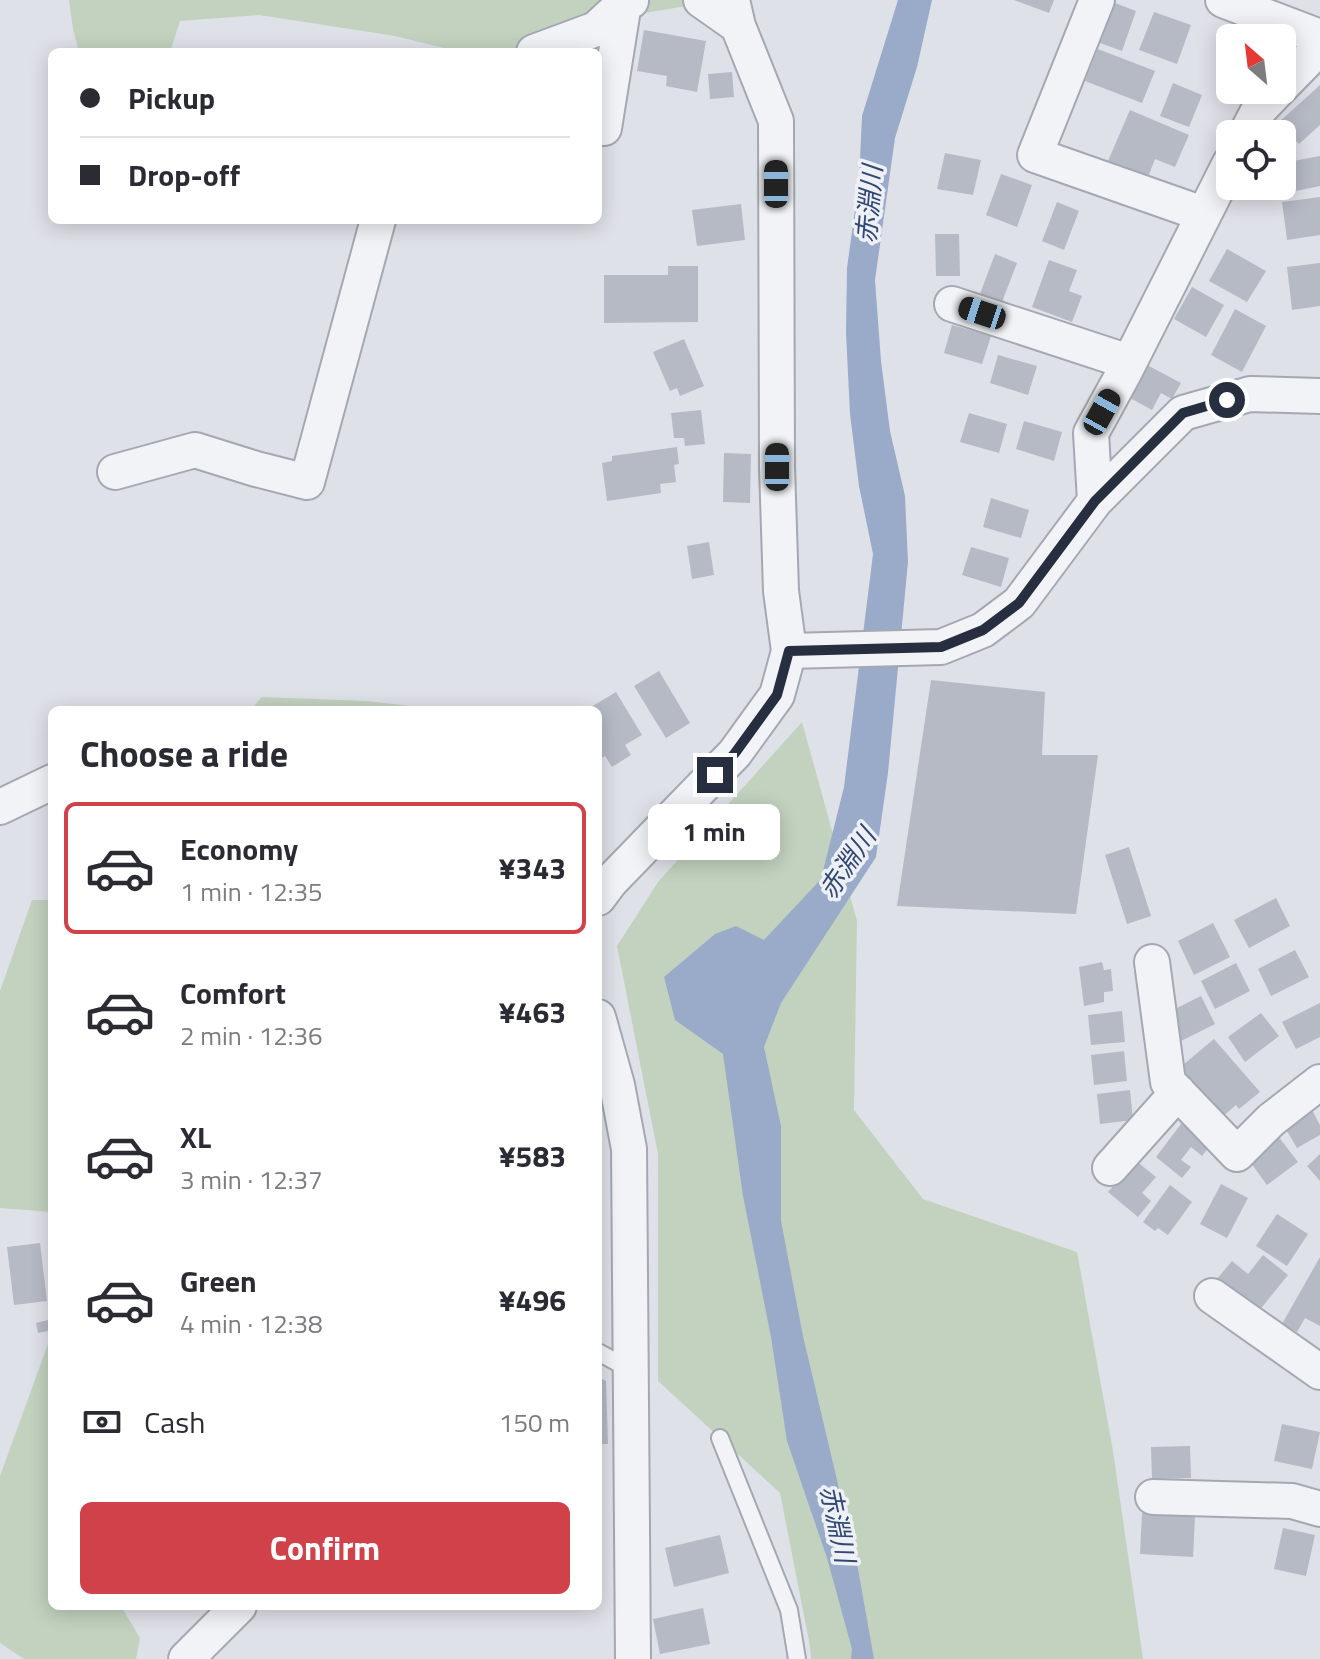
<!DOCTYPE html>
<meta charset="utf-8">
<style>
:root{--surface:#fff;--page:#f2f2f3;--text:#2b2b33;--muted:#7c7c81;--line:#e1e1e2;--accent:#d04149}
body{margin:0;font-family:"Titillium Web","Noto Sans JP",sans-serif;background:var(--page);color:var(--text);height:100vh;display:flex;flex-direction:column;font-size:30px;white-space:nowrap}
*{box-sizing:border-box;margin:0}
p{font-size:26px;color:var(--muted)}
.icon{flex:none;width:44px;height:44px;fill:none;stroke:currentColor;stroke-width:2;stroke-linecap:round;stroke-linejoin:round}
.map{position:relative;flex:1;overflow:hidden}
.sheet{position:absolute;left:48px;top:706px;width:554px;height:904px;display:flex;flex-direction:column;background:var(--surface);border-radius:12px;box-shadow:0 4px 20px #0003}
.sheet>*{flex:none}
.hud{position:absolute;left:48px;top:48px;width:554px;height:176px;border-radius:12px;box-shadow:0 4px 20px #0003;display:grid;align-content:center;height:176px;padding:0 32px;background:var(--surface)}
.needle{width:52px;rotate:332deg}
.controls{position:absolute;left:1216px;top:24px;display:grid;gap:16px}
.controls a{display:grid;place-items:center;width:80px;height:80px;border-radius:12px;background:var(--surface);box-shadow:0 4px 20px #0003;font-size:40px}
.end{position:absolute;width:36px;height:36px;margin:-18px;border:10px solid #272e3f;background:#fff;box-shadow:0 0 0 4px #fff}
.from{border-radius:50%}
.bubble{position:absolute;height:56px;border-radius:12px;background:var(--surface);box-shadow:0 4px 20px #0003;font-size:26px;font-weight:700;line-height:56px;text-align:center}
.car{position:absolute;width:24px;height:48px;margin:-24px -12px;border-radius:10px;box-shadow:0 0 6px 2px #0007;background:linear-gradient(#222 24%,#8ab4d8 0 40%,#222 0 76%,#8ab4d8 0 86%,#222 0)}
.hud b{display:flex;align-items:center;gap:28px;height:76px;font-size:30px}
.hud b+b{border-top:2px solid var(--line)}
.hud i{width:20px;height:20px;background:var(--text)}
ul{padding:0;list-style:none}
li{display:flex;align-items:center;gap:24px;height:132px;margin:0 16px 12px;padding:0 16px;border:4px solid transparent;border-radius:12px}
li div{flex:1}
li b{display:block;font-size:30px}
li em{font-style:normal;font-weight:700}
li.current{border-color:var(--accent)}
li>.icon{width:72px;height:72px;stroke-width:1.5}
h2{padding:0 32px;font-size:36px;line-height:96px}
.pay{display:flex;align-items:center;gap:20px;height:88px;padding:0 32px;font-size:30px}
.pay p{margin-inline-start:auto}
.action{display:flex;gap:16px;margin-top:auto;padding:16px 32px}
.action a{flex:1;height:92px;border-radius:12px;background:var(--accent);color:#fff;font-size:32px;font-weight:700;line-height:92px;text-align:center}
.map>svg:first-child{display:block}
.green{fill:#c2d2bf}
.water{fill:#99abc9}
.building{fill:#b6bac5}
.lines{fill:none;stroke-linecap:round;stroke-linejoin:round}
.service-casing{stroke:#a4a8b2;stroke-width:20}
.minor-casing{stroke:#a4a8b2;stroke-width:38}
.service{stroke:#f1f3f6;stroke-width:16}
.minor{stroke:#f1f3f6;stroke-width:34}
.route{stroke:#272e3f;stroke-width:10}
.labels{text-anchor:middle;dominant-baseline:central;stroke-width:7;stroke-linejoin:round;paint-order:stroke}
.water-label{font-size:26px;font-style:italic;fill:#314874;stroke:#eef0f6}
</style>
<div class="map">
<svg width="1320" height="1659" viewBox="0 0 1320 1659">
<rect width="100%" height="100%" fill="#dfe1e8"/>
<!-- green -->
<path class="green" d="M69,0H703L705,3L608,19L568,52H460L395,36L259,15L180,21L170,52H79L73,29Z
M262,697L366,701L411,706L412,710H250Z
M802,722L857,921L854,1110L923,1199L1077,1252L1113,1451L1143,1659H811L810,1646L780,1493L658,1381V1154L617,946L658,882Z
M32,900H52V1212L0,1208V991Z
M52,1333V1606H121L140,1638L136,1659H24L0,1643V1476Z"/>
<!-- water -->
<path class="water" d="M898,0H932L917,67L895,138L875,280L881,361L890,431L905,496L908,562L888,773L876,857L781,1003L764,1047L781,1126V1221L803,1336L858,1569L874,1659H851L852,1649L827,1558L787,1441L771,1337L743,1196L723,1054L675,1020L664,977L715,934L736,926L764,940L821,879L844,787L873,554L859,486L850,414L846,333L847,268L859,181L862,116Z"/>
<!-- building -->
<path class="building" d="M1014,0H1054L1049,13Z
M1115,3L1136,11L1122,51L1100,43Z
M1154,12L1191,25L1177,64L1139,50Z
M644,30L706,41L697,92L666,86L667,76L637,71Z
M1098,49L1155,71L1142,103L1085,81Z
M732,72L734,97L710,99L708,74Z
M1173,83L1202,95L1189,127L1160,116Z
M1320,85V125L1299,144L1278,123Z
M1130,110L1189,135L1175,167L1155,159L1148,177L1108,161Z
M945,153L981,160L973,195L937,189Z
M1320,156V186L1281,194L1279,186H1282V163Z
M1001,174L1032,185L1017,227L986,215Z
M1320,197V235L1287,240L1282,202Z
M1057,202L1079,211L1064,250L1042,241Z
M741,204L745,240L697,246L692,210Z
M935,234H959L960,276H936Z
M1227,249L1266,271L1247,302L1209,281Z
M995,254L1017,263L1002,302L980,294Z
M1049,260L1077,270L1069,291L1082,296L1072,322L1032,307Z
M1320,263V306L1292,310L1287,267Z
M668,266H698V322L604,323V275H668Z
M1192,287L1224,305L1206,337L1174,319Z
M1235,309L1266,326L1242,372L1211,355Z
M952,325L991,336L982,364L944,353Z
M684,339L704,386L680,396L677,388L670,391L653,352Z
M998,355L1037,366L1028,395L990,383Z
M1147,365L1181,383L1172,399L1161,393L1152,410L1130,398Z
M701,410L705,444L685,446L684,438H674L671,413Z
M969,413L1007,424L999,453L960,442Z
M1024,421L1062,432L1054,461L1016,449Z
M677,447L679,464L674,465L676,482L660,484L661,493L607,501L602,463L612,461V456Z
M724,453L751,454L750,503L723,502Z
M991,498L1029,510L1021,538L983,527Z
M709,542L714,575L692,579L687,546Z
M971,547L1009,558L1001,587L962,575Z
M659,671L690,723L666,738L634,686Z
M931,680L1045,692L1042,755H1098L1076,914L897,906Z
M616,692L642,735L625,745L631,755L612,767L605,756L598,760V710H586Z
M1129,847L1151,916L1127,924L1105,855Z
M1276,898L1290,926L1249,948L1234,920Z
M1213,923L1230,957L1194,975L1178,941Z
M1295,950L1309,977L1271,996L1258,969Z
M1102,962L1104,970L1111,969L1113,991L1104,992V1002L1084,1006L1079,967Z
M1236,963L1250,991L1215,1009L1201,981Z
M1201,996L1215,1024L1179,1042L1165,1014Z
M1320,1003V1037L1296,1049L1282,1022Z
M1122,1011L1125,1042L1091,1045L1088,1015Z
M1261,1013L1279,1036L1245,1062L1228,1037Z
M1214,1039L1260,1092L1239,1109L1236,1105L1221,1118L1178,1069Z
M1124,1051L1127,1081L1094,1085L1091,1055Z
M1130,1090L1133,1120L1100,1124L1097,1094Z
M1312,1110L1320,1125V1135L1297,1148L1284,1126Z
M1184,1120L1212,1143L1202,1156L1191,1147L1181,1160L1191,1167L1182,1178L1156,1157Z
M1278,1136L1298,1162L1267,1185L1248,1159Z
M1320,1154V1181L1307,1166Z
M1135,1160L1156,1177L1142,1193L1151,1201L1138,1217L1108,1192Z
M1221,1184L1248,1198L1227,1238L1200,1224Z
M1170,1185L1192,1202L1168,1235L1158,1228L1155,1231L1143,1222Z
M1277,1214L1308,1234L1287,1266L1256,1246Z
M40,1243L47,1301L14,1305L7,1247Z
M1263,1255L1288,1275L1259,1311L1217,1279L1232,1261L1248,1274Z
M1320,1257V1326L1305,1318L1297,1332L1282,1324Z
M52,1319V1343H51L48,1331L38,1333L36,1323Z
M598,1377L606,1381L608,1444H598Z
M1282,1424L1320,1432L1312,1469L1274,1461Z
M1190,1446L1191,1478L1152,1479L1151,1447Z
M1142,1513L1195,1516L1193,1557L1140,1554Z
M1283,1528L1315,1535L1306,1576L1274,1569Z
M720,1535L729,1573L674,1587L665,1548Z
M703,1608L710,1644L660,1654L653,1619Z"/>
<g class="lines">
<defs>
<path id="service" d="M598,1352L631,1370
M720,1438L789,1610L797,1659"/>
<path id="minor" d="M701,0L738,26
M1097,0L1035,155L1203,214
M1223,0L1320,37
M534,52L596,29L624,3L631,1
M1282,86L1320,47
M604,128L624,3
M1246,134L1258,111L1278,90
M952,304L1129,362
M115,472L195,450L256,469L307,482L378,220
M1095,501L1091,433L1125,371L1230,163
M789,651L941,647L983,630L1019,603L1095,501L1183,413L1250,394L1320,396
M0,807L52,782
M598,898L610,882L735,753L777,695L789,651L781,591L777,467L776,121L738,26L732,0
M1152,962L1168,1082L1237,1154L1271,1120L1320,1082
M598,1017L617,1085L629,1149L633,1659
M1110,1168L1178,1092
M1212,1296L1320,1372
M1153,1497L1292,1501L1320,1509
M186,1659L239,1606"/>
</defs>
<!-- service casing -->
<use href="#service" class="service-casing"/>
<!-- minor casing -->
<use href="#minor" class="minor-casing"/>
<!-- service -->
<use href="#service" class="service"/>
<!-- minor -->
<use href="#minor" class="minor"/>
</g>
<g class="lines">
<!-- route -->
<path class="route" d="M715,775L735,753L777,695L789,651L941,647L983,630L1019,603L1095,501L1183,413L1227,400"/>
</g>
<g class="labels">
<!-- water labels -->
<g class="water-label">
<text transform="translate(869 204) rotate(-85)">赤淵川</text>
<text transform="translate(847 863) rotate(-56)">赤淵川</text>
<text transform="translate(838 1524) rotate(78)">赤淵川</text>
</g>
</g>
</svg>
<div class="controls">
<a><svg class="needle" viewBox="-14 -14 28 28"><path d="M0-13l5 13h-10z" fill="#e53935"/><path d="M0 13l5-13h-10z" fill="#7c7c81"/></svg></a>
<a><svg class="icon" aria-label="locate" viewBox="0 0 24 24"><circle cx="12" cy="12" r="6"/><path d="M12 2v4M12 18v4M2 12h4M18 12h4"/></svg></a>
</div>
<i class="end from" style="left:1227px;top:400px"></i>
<i class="end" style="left:715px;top:775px"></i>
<div class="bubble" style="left:648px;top:804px;width:132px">1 min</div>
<i class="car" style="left:776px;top:184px;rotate:0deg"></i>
<i class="car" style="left:982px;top:313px;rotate:288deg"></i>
<i class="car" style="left:1102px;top:412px;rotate:29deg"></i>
<i class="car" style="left:777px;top:467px;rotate:0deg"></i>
<div class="hud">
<b><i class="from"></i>Pickup</b>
<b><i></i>Drop-off</b>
</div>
<section class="sheet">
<h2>Choose a ride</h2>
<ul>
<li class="current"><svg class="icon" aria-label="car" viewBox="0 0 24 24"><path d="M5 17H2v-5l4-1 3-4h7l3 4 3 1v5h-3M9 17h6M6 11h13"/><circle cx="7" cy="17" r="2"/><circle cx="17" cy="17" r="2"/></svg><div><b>Economy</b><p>1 min · 12:35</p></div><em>¥343</em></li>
<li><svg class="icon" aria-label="car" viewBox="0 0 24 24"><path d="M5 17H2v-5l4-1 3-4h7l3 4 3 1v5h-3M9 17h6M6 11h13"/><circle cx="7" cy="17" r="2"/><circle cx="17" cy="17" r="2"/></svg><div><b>Comfort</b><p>2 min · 12:36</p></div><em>¥463</em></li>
<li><svg class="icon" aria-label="car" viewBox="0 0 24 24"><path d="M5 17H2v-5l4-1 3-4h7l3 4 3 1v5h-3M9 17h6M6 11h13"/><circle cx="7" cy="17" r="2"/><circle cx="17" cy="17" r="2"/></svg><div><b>XL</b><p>3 min · 12:37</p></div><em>¥583</em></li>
<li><svg class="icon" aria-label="car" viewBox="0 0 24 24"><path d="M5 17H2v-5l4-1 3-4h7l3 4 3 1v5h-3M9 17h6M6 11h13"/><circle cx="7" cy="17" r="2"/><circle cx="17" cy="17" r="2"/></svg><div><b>Green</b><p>4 min · 12:38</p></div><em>¥496</em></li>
</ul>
<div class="pay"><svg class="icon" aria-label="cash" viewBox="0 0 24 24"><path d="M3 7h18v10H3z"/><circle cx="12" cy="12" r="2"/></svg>Cash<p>150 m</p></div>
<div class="action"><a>Confirm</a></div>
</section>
</div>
